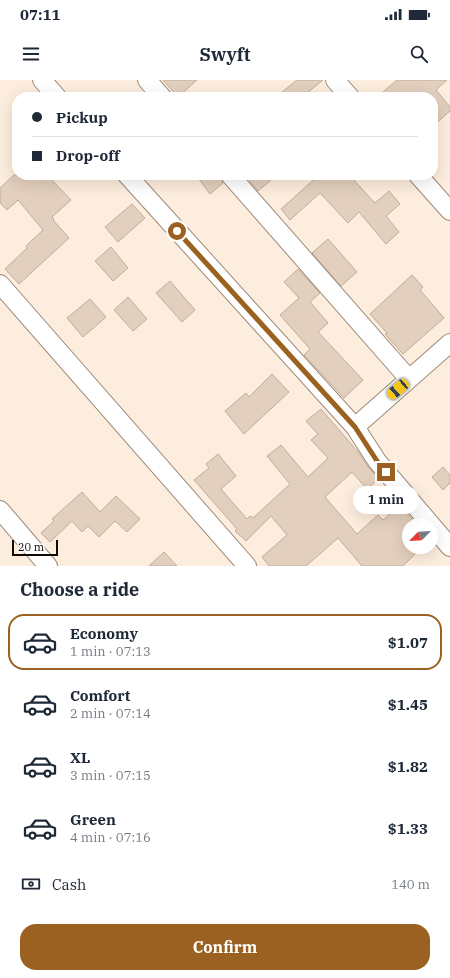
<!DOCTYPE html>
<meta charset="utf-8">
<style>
:root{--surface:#fff;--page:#f6f6f7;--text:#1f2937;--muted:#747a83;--line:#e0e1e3;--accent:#9b6120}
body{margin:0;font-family:"IBM Plex Serif",serif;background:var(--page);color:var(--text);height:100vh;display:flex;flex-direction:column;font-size:15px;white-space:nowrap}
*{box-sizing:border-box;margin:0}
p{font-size:13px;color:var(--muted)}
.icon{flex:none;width:22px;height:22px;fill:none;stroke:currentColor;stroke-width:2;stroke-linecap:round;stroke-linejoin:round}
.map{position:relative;height:486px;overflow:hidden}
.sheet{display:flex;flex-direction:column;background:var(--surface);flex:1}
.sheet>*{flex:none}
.banner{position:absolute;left:12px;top:12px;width:426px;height:88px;border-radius:16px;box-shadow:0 4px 16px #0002;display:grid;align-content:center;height:88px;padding:0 20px;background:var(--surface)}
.needle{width:26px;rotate:246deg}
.controls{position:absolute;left:402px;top:438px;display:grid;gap:8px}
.controls a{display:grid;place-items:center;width:36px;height:36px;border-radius:50%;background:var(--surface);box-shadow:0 4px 16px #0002;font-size:20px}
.scale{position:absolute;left:12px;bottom:10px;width:46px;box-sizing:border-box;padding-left:4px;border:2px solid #110a05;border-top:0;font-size:11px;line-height:14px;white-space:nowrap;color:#110a05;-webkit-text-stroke:3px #fff;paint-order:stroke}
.end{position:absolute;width:18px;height:18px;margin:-9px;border:5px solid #9b6120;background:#fff;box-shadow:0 0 0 2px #fff}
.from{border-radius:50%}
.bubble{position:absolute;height:28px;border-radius:14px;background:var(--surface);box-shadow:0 4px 16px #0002;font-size:13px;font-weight:800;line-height:28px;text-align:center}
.car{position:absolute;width:12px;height:24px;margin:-12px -6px;border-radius:5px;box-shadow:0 0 3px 1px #0007;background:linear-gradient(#f5c518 24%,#345 0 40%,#f5c518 0 76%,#345 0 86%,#f5c518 0)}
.banner b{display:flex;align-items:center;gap:14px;height:38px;font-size:15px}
.banner b+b{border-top:1px solid var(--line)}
.banner i{width:10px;height:10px;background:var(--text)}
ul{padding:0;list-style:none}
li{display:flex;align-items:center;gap:12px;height:56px;margin:0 8px 6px;padding:0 12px;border:2px solid transparent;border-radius:16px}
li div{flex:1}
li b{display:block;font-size:15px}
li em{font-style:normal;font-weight:800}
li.on{border-color:var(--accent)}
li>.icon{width:36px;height:36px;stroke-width:1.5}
h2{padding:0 20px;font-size:18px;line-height:48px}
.pay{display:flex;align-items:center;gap:10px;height:44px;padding:0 20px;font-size:15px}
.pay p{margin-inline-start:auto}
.cta{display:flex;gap:8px;margin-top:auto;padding:8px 20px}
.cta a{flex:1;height:46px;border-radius:16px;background:var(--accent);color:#fff;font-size:16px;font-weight:800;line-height:46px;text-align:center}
.status{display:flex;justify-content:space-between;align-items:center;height:28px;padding:0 20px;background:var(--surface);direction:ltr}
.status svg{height:11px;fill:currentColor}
header{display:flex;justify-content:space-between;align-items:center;height:52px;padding:0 20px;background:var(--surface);font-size:18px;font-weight:800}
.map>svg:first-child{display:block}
.building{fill:#e3cfbd;stroke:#bfac9a}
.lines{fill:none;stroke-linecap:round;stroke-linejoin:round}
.minor-casing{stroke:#9c8979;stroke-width:20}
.minor{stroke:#fff;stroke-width:18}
.route{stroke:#9b6120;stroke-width:5}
</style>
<div class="status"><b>07:11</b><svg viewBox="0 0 49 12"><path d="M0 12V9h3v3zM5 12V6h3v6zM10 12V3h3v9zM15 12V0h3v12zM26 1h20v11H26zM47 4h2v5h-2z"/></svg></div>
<header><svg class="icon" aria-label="menu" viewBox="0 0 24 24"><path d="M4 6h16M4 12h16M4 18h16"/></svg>Swyft<svg class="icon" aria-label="search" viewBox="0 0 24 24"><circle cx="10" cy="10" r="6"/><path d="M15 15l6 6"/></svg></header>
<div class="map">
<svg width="450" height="486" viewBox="0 0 450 486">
<rect width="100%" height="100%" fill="#fdedde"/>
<!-- building -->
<path class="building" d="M163,0H197L178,17Z
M297,0H323L302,17H276Z
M397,0H447L436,10L450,27V31L433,46V17H377Z
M14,95H47L71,120L52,137L54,139L53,140L69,158L19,204L5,189L27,168L26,166L43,150L18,120L7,130L0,123V108Z
M196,95H220L223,103L210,114Z
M245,95H277L258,111Z
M319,95H349L375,123L389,111L400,124L386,136L399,152L386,164L359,132L348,143L320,113L290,140L281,129Z
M132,124L145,138L118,162L105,147Z
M328,159L357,192L341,206L312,173Z
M111,167L128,188L113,201L95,181Z
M298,189L320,213L310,222L328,243L318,252L363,300L344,318L304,275L310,269L280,235L299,218L284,202Z
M412,195L423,207L420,210L444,238L403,274L385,254L387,253L370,234Z
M170,201L195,230L182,242L156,213Z
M128,217L147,239L133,251L114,230Z
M90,219L106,237L83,257L67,238Z
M272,294L289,312L244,354L225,331L246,313L249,317Z
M321,329L358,372L369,388L379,399L367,409L352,392L325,417L357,454L378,435L383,440L400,425L412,439L409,442V467L416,473L403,486H362L338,458L306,486H269L262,477L287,455L271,436L246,461L235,451L237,449L194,400L209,388L206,384L218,374L236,396L221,409L247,439L250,436L253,438L290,404L267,376L281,365L308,397L328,378L311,360L318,354L306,341Z
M443,387L450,395V403L443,410L432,397Z
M82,412L100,432L116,416L140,439L127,452L115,441L99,457L88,446L82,452L72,441L50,462L41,453L54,441L52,439Z
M164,472L177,486H149Z"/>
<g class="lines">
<defs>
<path id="minor" d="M42,0L57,17
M147,0L162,17
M335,0L350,17
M127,95L355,347L377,381L450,467
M230,95L409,299
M418,95L450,131
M0,204L247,486
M355,347L450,263
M0,430L48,486"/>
</defs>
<!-- minor casing -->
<use href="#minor" class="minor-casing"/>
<!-- minor -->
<use href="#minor" class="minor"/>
</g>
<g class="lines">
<!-- route -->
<path class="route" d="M177,151L355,347L377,381L386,392"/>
</g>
</svg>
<div class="controls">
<a><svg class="needle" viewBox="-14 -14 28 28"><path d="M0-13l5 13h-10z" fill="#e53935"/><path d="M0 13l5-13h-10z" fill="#747a83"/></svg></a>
</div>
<div class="scale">20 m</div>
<i class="end from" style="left:177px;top:151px"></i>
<i class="end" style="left:386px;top:392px"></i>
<div class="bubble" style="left:353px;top:406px;width:66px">1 min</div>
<i class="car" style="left:398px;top:309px;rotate:229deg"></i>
<div class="banner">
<b><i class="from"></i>Pickup</b>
<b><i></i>Drop-off</b>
</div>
</div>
<section class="sheet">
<h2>Choose a ride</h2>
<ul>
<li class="on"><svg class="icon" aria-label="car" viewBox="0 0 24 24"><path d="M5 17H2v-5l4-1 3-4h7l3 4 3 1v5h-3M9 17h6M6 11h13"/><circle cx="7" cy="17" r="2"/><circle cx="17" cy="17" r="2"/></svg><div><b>Economy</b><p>1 min · 07:13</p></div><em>$1.07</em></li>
<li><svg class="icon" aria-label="car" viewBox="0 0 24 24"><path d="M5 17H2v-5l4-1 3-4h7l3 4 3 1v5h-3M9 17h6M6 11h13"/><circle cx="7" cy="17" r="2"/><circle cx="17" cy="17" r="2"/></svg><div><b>Comfort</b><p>2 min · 07:14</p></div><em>$1.45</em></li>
<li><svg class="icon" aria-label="car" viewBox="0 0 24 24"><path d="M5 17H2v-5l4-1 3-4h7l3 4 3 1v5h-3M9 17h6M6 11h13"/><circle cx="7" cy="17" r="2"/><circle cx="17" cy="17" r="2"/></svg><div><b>XL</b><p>3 min · 07:15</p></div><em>$1.82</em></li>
<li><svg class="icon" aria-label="car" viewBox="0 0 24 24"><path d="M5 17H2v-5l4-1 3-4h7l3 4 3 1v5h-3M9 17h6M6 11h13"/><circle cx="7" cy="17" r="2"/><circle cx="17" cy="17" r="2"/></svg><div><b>Green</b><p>4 min · 07:16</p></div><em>$1.33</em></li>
</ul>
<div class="pay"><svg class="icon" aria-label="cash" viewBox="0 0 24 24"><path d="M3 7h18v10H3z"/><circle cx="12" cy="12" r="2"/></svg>Cash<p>140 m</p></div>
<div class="cta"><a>Confirm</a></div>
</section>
